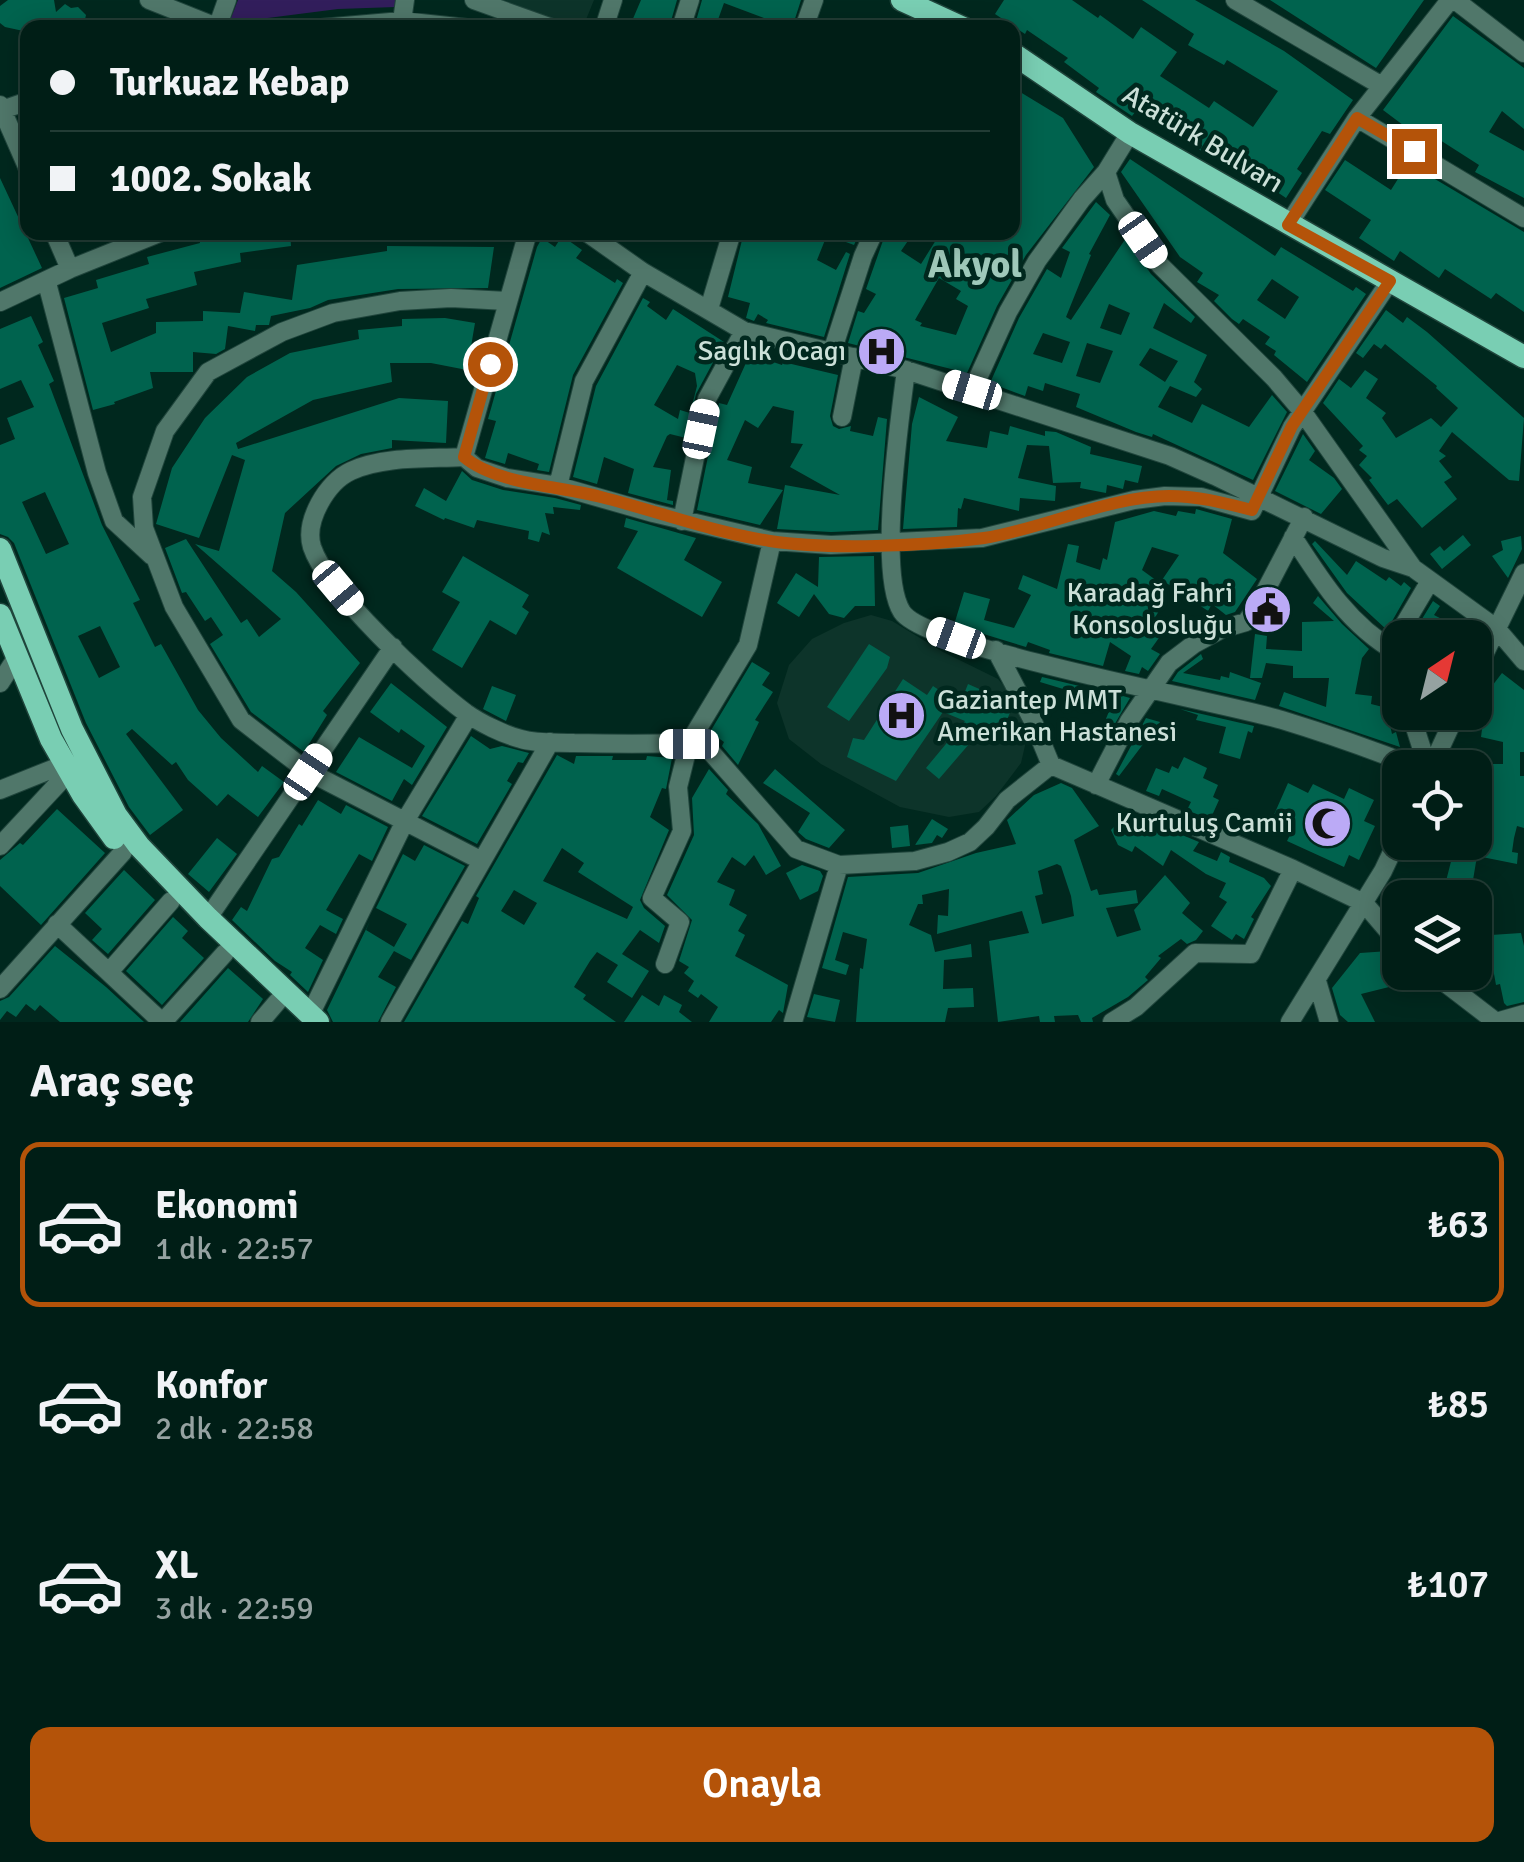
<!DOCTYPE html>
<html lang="tr">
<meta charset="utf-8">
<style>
:root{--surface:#001e16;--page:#0e2b23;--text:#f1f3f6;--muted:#95a2a1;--line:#223c35;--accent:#b45309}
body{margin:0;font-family:Signika,sans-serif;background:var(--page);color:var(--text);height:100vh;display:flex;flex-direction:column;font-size:38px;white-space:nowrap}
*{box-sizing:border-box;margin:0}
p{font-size:32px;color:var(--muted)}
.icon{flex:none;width:55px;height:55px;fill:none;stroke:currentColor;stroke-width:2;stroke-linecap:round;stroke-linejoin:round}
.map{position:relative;height:1022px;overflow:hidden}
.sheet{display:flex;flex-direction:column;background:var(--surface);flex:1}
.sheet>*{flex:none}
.top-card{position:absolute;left:20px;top:20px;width:1000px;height:220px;border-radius:20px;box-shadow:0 5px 25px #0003,0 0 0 2px var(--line);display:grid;align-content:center;height:220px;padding:0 30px;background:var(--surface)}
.needle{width:65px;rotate:35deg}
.controls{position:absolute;left:1382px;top:620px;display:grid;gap:20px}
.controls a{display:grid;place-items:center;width:110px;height:110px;border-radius:20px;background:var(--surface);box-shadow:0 5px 25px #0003,0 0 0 2px var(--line);font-size:50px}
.end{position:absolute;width:45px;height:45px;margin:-22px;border:12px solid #b45309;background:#fff;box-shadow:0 0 0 5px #fff}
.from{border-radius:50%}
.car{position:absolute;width:30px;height:60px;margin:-30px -15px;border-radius:12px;box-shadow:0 0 8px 2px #0007;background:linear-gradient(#fff 24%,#345 0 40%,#fff 0 76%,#345 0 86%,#fff 0)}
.top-card b{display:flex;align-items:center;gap:35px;height:95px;font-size:38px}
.top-card b+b{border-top:2px solid var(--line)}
.top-card i{width:25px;height:25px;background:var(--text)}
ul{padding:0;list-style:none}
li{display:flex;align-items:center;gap:30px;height:165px;margin:0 20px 15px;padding:0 10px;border:5px solid transparent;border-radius:20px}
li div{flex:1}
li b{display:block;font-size:38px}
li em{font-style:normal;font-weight:600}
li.active{border-color:var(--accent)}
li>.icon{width:90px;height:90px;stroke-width:1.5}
h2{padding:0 30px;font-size:45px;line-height:120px}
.action{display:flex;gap:20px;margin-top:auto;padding:20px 30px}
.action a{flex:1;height:115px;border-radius:20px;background:var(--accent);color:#fff;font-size:40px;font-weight:600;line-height:115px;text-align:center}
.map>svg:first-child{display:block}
.built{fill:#0d342a}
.green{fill:#321e5c}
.building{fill:#00634e;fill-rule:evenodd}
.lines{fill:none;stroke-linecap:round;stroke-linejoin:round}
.minor-casing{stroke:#20453c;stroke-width:20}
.major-casing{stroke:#20453c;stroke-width:25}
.minor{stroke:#50776a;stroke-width:18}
.major{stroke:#79ceb3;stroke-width:22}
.route{stroke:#b45309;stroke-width:12}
.labels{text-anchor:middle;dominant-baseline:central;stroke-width:9;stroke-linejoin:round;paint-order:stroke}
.street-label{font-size:28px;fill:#cbe0d8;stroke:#00281e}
.poi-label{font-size:28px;fill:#cbe0d8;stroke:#00281e;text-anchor:end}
.district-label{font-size:38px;font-weight:bold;fill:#9fc9ba;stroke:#00281e}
</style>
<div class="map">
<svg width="1524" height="1022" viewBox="0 0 1524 1022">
<rect width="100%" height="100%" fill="#00281e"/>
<!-- built -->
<path class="built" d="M504,0H594L583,27L578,28Z
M871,615L892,621L943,652L998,679L1015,699L1029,728L1021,763L996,796L979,812L949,817L900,807L821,764L789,739L777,703L789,665L812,639L844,623Z"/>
<!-- green -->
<path class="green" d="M238,0H397L396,7L338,9L229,23Z"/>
<!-- building -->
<path class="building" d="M8,0H54L56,12L65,4L71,8L78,7L86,15L83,28H28V32L5,27L0,23V6Z
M641,0H677L669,28H629Z
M702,0H801L792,28H775L777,23L724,3L715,28H694Z
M1004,0H1072L1098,18L1100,15L1133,39L1141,27L1177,52L1160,76L1209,108L1214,101L1253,127L1278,91L1227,60L1224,65L1188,45L1194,34L1142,0H1195L1284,51L1353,100L1330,134L1322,131L1297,169L1302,173L1286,198L1218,152L1213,159L1175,133L1173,136L1136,111L1132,116L1096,92L1099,88L1064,62L1068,58L1027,30L1025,34L995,14Z
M1270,0H1424L1376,68Z
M1453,16L1524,68V129L1502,111L1489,132L1524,151V198L1475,172L1479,165L1429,133L1423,140L1383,110Z
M1012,87L1063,118L1094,167L1026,255L997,306L967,373L848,343L858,311L864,313L876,294L866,289L886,232H914L901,251L921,264L936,240L924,232H1012ZM939,278L961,291L956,299L968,306L956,335L920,326L922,323L915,320Z
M1130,159L1275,256L1281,247L1353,291L1356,287L1366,294L1307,382L1274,355L1276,351L1265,344L1270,337L1243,319L1239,324L1232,319L1214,301L1219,295L1197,282L1203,273L1180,257L1121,172ZM1272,279L1299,297L1285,319L1257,300Z
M1345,160L1391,190L1408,163L1524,232V312L1496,293L1491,299L1445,269L1439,278L1400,251L1394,261L1359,238L1371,220L1325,190Z
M0,178L42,268L0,288Z
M1096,202L1110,215L1089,254L1091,255L1066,317L1071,320L1126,238L1151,274L1195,317L1191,323L1164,303L1153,328L1207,355L1194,382L1202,389L1196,397L1170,386L1158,407L1192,423L1202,404L1249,427L1272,395L1287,412L1253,480L1153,434L1152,437L1136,432L1076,407L1080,394L1045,383L1043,391L1028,386L1025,396L990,383L1019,318L1047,269L1061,278L1070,252L1062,248ZM1109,304L1130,313L1121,335L1100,328ZM1043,333L1070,342L1062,363L1033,354ZM1087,343L1113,351L1100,383L1076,376ZM1150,348L1178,361L1165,382L1139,365Z
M198,232H290L291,246L240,253L241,262L194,272L197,285L146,299L149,308L102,323L111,352L156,333V322L203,321V311L240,313L244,292L292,300L297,265L387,251V246L494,247L488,288L398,289L328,300L310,308L271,316L269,325H256L255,331L228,326L225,349L216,354L193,352V372H150L153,388L114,402L115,404L93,410L64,298L98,288L96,280L149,264L147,257L200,243Z
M744,232H860L854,245L827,235L817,260L836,270L846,252L850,254L824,337L766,323L768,320L758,314L754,321L749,319L746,318L750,303L728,297Z
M562,236L582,250L576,258L615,283L617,279L623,283L573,375L549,472L537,470L539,464L508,453L505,464L485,458L496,421L488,419L537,247L542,238L555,247Z
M643,298L650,302L647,306L666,320L673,309L724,342L696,394L686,438L670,434L667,436L653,467L671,470L667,500L673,501V505L628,493L634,469L604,457L597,484L573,477L596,386ZM677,365L695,373L697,386L690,413L680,410L678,419L654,405Z
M1386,310L1403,323L1407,317L1427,332L1524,418L1519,481L1509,480L1452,432L1439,451L1446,456L1439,461L1452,477L1444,482L1457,499L1422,528L1397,499L1388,505L1369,480L1372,478L1359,465L1367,456L1359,450L1363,446L1323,403L1339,379L1351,388L1365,370L1378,379L1366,398L1386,413L1382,418L1396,438L1431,418L1441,427L1458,408L1436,388L1437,386L1385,344L1381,349L1374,344L1363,358L1356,353Z
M31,316L43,342L38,345L54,381L49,384L84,477L102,525L140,600L133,603L155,647L161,644L198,710L221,738L258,772L262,766L284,782L258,817L228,794L217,806L188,780L176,762L172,765L132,729L126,734L183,810L150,835L129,807L86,723L14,543L8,537L0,534V445L15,439L7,418L34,407L21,380L0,389V329ZM45,492L69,544L46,554L22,502ZM100,626L120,667L99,678L78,636Z
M445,318L475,323L467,370L431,363H390L392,382L313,400L236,443L238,449L399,398L448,401L446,443L392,440V448L361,454L336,466L285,513L272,571L296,592L360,663L323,711L327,715L304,752L251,712L210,644L223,635L211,617L205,621L186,592L182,593L165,548L186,539L241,623L247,619L259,637L281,619L195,544L219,551L245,460L232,455L199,538L156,524L172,468L205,418L247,377L290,353L359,339L358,330L402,326V319Z
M750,354L782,365L783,362L838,375L830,416L833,426L839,429L851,426L850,431L873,436L878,417L887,419L878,530L831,532L777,529L785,485L840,495L790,467L803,444L791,443L794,411L773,406L758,428L745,420L727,460L752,467L748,483L783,490L760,525L697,510L719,403L727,405Z
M919,397L958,417L946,441L987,448L990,431L1008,435L1010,426L1045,436V431L1056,432L1091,447L1090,454L1142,466L1138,483L1125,480L1123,489L1107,485L1106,493L1080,488L1081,482L1053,483L1049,446L1027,445L1018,478L1056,486L1055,501L1020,498L1019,511L964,498L961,509L958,508L957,527L903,529L912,424Z
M1303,434L1315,451L1309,460L1334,478L1342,489L1321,514L1275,491Z
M462,471L472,480L503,490L555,498L581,505L580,510L553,507L554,514L545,513L550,535L542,532L539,542L528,539L529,531L477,520L474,528L445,518L444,520L415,506L424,488L446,501Z
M1196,509L1232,519L1223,553L1257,579L1235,612L1226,615L1212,604L1208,611L1162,580L1179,555L1152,547L1142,570L1164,586L1150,605L1159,611L1154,619L1166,628L1151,649L1160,654L1148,671L1142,667L1139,674L1125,671L1131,656L1110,642L1103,666L1049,653L1050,650L1028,642L1026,647L954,625L964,592L990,599L984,620L1014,628L1031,595L1018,589L1023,575L1057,589L1068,544L1079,546L1076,562L1100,570L1103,558L1107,560L1115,522L1154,511L1176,516L1178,511L1195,514Z
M626,518L696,538L684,560L722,582L702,617L617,568L638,531L624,527Z
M1463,535L1471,545L1442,569L1430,554L1440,546L1444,551Z
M1521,536L1522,549L1508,578L1492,556L1503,550L1501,541Z
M1315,541L1347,575L1356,561L1386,581L1389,577L1401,586L1404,582L1411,588L1387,630L1347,593L1312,544Z
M463,556L529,595L522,607L529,612L516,635L490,620L462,668L432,650L460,602L442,592Z
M874,556L875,606H855L844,618L829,614L814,594L799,617L777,603L796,573L818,587L819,557Z
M1318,596L1342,624L1369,649L1362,658L1355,694L1372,696L1371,704L1383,707L1382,712H1387L1392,734L1396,732L1400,747L1279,706L1284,692L1326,707L1329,678H1293V666L1266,663L1262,678H1250L1255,634L1267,636L1266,649L1302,651V622L1334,621L1313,603Z
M1433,601L1440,606L1434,615L1478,638H1439L1429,631L1424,638L1414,632Z
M869,644L890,657L887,668L849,721L827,707Z
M1201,654L1203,659L1183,673L1220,680L1221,676L1229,678L1230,672L1261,683L1255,700L1172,681L1178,672Z
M752,662L770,673L762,685L773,692L755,720L759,722L738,765L722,746L724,742L710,732Z
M1502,673L1524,690V752H1520V776H1524V828L1517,826L1514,838L1512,852L1518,853L1517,864L1477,856L1470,898H1434L1437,883L1445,885L1456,842H1475L1479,798H1483V764H1503V742L1481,737L1485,707L1479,703Z
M1042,677L1096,690L1093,698L1040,682Z
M903,679L927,695L933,686L960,704L968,684L1009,702L1012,708L1000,736L982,729L939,779L926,768L965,721L943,712L896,781L847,757L853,738L864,740Z
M391,683L447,727L412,785L404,779L392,801L336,772L359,737L412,768L425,746L401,729L399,733L370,712Z
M492,686L516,695L506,721L483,709Z
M1116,694L1130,698L1103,744L1097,741Z
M1180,709L1254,726L1252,733L1248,731L1240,759L1219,753L1226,727L1196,720L1198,715Z
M1146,718L1160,722L1153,732L1149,731L1147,739L1119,776L1116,774Z
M471,736L490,749L502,746L529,753L523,763L518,762L507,781L512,784L477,844L422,816Z
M557,755L574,764L576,756H613L612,760H646L647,756L672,758L666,789L662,788L650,817L669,830L640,900L644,908L665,926L659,943L640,930L622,954L649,971L632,998L607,982L618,965L597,952L590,961L574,987L586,995L583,999L616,1022H404L462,921L468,924L479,898L476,896ZM562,848L584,863L578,872L633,907L627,919L543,881ZM514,890L537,903L524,925L501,911Z
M1184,757L1207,768L1203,778L1218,785L1213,797L1219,800L1210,820L1187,810L1191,802L1162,789L1159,796L1146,791L1156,768L1169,773L1172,766L1178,769Z
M709,769L728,790L726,794L758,824L781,866L766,875L754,855L745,866L732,857L717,882L735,890L729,905L747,915L738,931L745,935L735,956L788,985L783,1013L779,1010L771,1022H709L718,1007L701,994L698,998L688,991L694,981L684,973L689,967L679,961L692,920L667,895L694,835L692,798Z
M775,769L845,830L829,848L806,839L798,832L810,813L763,783Z
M1061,783L1072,788L1099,826L1074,840L1091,891L1097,889L1099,895L1136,890L1138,903L1106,908L1117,937L1141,930L1134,910L1165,875L1190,903L1182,913L1203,931L1196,940L1187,944L1181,939L1158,956L1161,958L1145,977L1148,980L1128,997L1092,1018L1093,1022H1081L1078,1015L1054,1016L1055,1022H1040L1039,1016L998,1022L989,941L1029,933L1022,911L937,934L938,915L948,916L949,889L922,895L923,904H918L909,925L931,935L935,952L971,944L972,957L944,960L943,989L973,988L974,1007L948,1008L945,1022H856L860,968L863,969L867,939L843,932L835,960L849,965L846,975L822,968L848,877L918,873L976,853L1016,844L1007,820L1034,795ZM1057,864L1061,866L1071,896L1074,916L1042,924L1035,896L1043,894L1038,871Z
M1288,783L1308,793L1313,784L1344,799L1349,788L1374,800L1364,821L1375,826L1359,860L1349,855L1344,867L1287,841L1294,827L1273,817Z
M318,800L341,814L346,805L388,827L372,861L359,854L326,910L343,919L336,934L320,925L305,948L323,960L308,992L290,975L292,972L275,961L232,920L241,907L247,911L272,859L279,857L299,824L302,826Z
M57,809L105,853L41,925L0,886V860L20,843L23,845Z
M1128,812L1149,825L1151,822L1199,842L1193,851L1217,861L1221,852L1230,857L1229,862L1264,878L1271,886L1251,917L1254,919L1244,939L1236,934L1232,940L1211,926L1227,902L1219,897L1226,883L1206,874L1171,850L1163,866L1135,846L1132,852L1118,845L1111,830Z
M932,819L948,829L942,838L937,835L932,843L915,845Z
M908,825L910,846L892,848L890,827Z
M217,838L237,854L209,892L188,874Z
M424,845L465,866L411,960L394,951L378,977L396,987L378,1022H333L327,1010L370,921L366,930L394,947L407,924L376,908L403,854L415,861Z
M802,865L820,871L823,876L818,891L800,900L786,873Z
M124,870L155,900L108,954L92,940L102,929L85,913Z
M1475,903H1491V935L1521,933L1524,946V1002L1507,1006L1504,1003L1500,984L1496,985L1491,957L1475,958Z
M173,917L188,931L182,938L204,958L162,1005L126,971Z
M55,946L106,987L144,1022H60L40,1005L35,1011L26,1004L16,1017L7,1011L0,1020V1001L9,997Z
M1389,951L1401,984L1361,994L1375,1022H1348L1340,1015L1332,988L1360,953Z
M228,968L263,999L248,1022H180Z
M814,994L840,1000L835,1022L807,1017Z
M642,995L659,1006L664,995L682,1005L679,1012L692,1022H624Z"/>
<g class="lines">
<defs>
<path id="minor" d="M149,0L217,27
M474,0L552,28
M1235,0L1382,86
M1455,0L1524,53
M402,21L405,0
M217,28L227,0
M321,28L402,21L467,28
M604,28L613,0
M681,28L690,0
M804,28L814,0
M0,105L28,169
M2,110L28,101
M1357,118L1524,218
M1106,172L1115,200L1160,265L1274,378L1302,411L1413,568
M1288,225L1357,118L1450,0
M54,232L70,269
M586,232L643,272L744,331L906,370L1170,456L1215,476L1383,558L1413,568L1496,628L1524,661
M47,283L97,473L114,521L152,556
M0,302L70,269L162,232
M709,309L732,232
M832,352L863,256L874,232
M906,370C900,418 877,573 902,612C927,649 1223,702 1282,720C1328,734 1373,750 1419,768
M972,391L1008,312L1037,261L1082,199L1106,172L1130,133
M842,417L854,357
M464,457L528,232
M558,486L584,381L643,272
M682,521L707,399L744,331
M1293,537C1322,582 1349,625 1396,652
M772,541L748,645L689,743C651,744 613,744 574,743C558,742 538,744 521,739C505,735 480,723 466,713C426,683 327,592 312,547C304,521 327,482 351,471C384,456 428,459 464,457L477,468L507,478L558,486L653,513L772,541L831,545L982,538L1134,500L1165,496L1201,497L1252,511L1292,427L1390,281
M996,650L1032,719L1051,765L1293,869L1364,903L1400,945
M1475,673L1524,573
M0,683L17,657
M1400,684L1395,640L1430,581
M1410,712L1428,768
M1431,768L1457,712
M1096,785L1129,721L1169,663L1194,644L1222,629L1246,622L1257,607L1304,517
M0,790L65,764
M0,846L69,772
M482,861L307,771L241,720L174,607L144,528L142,497L165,431L208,372L282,332L333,313L400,301L451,298L507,301
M208,918L393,647
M57,924L162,1022
M665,964L680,922L652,898L682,831L678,787L689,743L702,742L796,849L839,865L915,861L948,852L970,842L986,827L1007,800L1051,765
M109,972L171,901
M1431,972L1496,1022
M1317,981L1329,1022
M0,989L123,852
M310,1015L405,821L469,715
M163,1022L225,953
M260,1022L278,1001
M390,1022L550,742
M793,1022L839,865
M1112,1022L1136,1007L1195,953L1251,954L1293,869
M1290,1022L1383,871L1400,835
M1496,1022L1524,1014"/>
<path id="major" d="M902,0L963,28
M1012,53L1130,133L1524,357
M0,549L72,729L116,815L139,846L208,918L318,1022
M0,615L51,739L83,795L114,838"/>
</defs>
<!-- minor casing -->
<use href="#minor" class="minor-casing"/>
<!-- major casing -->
<use href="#major" class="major-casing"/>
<!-- minor -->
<use href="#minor" class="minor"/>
<!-- major -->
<use href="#major" class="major"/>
</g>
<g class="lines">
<!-- route -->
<path class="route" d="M490,364L464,457C496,484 559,486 601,497C657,511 712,532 770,541C828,550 926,546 984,538C1044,529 1109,496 1169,496C1198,496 1224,503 1252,510L1292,426L1390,281L1288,225L1357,118L1414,151"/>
</g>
<!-- icons -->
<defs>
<symbol id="hospital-disc" viewBox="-11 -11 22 22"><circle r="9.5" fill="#bbaaf6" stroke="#00281e"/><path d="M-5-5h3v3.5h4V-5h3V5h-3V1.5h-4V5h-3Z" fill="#111"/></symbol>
<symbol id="civic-disc" viewBox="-11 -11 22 22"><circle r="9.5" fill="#bbaaf6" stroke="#00281e"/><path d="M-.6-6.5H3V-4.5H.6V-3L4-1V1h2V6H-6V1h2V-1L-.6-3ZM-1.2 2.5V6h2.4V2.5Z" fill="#111"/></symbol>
<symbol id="mosque-disc" viewBox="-11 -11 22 22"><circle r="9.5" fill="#bbaaf6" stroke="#00281e"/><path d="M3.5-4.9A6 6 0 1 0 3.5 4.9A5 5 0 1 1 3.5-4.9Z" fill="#111"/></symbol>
</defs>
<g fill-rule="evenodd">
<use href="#hospital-disc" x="854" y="324" width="55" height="55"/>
<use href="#civic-disc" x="1240" y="582" width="55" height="55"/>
<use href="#hospital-disc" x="874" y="688" width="55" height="55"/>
<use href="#mosque-disc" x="1300" y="796" width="55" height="55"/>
</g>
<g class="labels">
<!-- street labels -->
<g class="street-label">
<text transform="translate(1203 139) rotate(31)">Atatürk Bulvarı</text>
</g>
<!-- poi labels -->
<g class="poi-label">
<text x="846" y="351">Saglık Ocagı</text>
<text x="1233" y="593">Karadağ Fahri<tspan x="1233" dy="32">Konsolosluğu</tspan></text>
<text x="937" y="700" text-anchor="start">Gaziantep MMT<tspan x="937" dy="32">Amerikan Hastanesi</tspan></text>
<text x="1293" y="823">Kurtuluş Camii</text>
</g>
<!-- district labels -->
<g class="district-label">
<text x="975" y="264">Akyol</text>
</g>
</g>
</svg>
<div class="controls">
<a><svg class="needle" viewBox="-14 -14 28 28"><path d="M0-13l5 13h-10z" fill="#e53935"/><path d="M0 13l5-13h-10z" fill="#95a2a1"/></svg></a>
<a><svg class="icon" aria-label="locate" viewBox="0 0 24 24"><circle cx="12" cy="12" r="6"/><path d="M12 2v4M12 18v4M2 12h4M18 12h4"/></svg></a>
<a><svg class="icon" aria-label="layers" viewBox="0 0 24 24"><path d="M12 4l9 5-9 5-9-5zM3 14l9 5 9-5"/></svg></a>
</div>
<i class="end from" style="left:490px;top:364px"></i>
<i class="end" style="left:1414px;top:151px"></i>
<i class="car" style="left:1143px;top:240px;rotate:145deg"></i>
<i class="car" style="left:972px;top:390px;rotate:287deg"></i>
<i class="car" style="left:701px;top:429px;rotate:12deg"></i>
<i class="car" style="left:338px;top:588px;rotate:140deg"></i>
<i class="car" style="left:956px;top:638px;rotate:290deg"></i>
<i class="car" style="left:689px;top:744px;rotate:270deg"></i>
<i class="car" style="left:308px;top:772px;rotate:34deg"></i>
<div class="top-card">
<b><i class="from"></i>Turkuaz Kebap</b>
<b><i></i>1002. Sokak</b>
</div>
</div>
<section class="sheet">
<h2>Araç seç</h2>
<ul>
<li class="active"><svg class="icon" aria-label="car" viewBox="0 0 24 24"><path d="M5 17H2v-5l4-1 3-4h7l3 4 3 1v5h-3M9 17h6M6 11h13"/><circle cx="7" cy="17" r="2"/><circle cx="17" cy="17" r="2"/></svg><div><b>Ekonomi</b><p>1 dk · 22:57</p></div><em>₺63</em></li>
<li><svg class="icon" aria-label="car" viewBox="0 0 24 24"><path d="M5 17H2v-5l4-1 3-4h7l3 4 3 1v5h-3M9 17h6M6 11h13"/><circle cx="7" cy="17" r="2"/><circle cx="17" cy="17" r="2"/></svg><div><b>Konfor</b><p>2 dk · 22:58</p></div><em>₺85</em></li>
<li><svg class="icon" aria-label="car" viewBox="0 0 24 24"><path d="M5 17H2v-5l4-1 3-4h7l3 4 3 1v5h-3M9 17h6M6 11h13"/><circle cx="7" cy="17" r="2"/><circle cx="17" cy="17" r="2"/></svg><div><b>XL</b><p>3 dk · 22:59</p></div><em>₺107</em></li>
</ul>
<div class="action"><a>Onayla</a></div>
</section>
